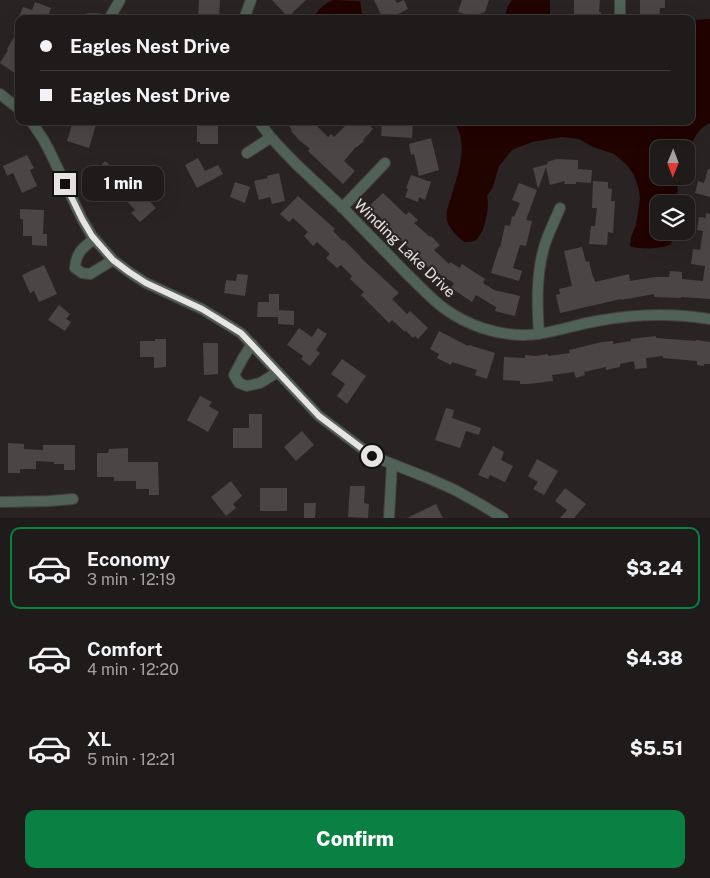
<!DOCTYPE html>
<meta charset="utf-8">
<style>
:root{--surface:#1f1b1a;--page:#272423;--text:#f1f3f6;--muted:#a1a1a2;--line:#3c3939;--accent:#0b8043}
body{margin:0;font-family:"Public Sans",sans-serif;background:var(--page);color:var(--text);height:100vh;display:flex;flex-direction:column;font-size:19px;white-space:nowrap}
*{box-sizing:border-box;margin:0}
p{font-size:16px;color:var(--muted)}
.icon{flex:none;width:28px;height:28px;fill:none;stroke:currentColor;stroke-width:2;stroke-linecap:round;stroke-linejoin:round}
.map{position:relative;height:518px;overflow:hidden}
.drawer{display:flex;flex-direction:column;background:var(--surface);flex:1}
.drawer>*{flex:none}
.hud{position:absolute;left:15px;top:15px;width:680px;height:110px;border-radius:10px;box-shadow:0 5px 20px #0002,0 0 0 1px var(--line);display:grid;align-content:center;height:110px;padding:0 25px;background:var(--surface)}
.needle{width:32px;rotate:181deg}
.buttons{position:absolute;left:650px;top:140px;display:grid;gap:10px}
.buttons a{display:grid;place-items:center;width:45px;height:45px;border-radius:10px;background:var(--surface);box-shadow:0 5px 20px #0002,0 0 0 1px var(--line);font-size:25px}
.end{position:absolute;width:22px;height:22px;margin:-11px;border:6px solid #e7e4e3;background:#111;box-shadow:0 0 0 2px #111}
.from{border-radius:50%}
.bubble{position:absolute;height:35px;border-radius:10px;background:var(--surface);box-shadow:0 5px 20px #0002,0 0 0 1px var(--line);font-size:16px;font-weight:800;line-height:35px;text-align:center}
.hud b{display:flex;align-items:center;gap:18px;height:48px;font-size:19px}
.hud b+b{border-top:1px solid var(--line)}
.hud i{width:12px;height:12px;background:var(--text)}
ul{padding:9px 0 0;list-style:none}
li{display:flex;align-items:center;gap:15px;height:82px;margin:0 10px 8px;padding:0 15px;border:2px solid transparent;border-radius:10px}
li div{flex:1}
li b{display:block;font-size:19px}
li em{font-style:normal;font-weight:800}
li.selected{border-color:var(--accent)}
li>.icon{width:45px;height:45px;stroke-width:1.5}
.button{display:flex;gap:10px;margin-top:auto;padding:10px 25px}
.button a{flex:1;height:58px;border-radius:10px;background:var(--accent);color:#fff;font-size:20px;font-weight:800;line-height:58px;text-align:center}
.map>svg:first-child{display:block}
.water{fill:#210300}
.building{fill:#4b4645}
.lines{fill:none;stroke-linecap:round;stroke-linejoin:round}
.minor-casing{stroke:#443f3e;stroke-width:12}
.minor{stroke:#506158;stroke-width:10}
.route{stroke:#e7e4e3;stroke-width:6}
.labels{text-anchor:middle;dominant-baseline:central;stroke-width:4;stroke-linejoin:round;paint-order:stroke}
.street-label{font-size:15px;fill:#e7e4e3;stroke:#292423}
</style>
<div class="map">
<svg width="710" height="518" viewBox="0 0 710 518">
<rect width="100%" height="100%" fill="#292423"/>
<!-- water -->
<path class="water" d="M333,0L360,1L363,19H313C317,10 324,4 333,0Z
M512,0H550V19H504L508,6Z
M710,19V123C696,129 690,146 686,160V149H659V176H678L677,204H659V231H675L671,244C663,249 638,250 630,246L631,237L636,225L640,199L639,190L634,175L627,165L614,154L593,147L579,139L562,137L532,142L512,150L499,166L493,187L487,196C490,206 485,233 476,240C473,242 468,242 464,242C457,236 449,229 447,220C445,213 449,204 451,197C458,174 470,142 453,121H691V68L693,60L691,24L696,20Z"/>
<!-- building -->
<path class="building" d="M199,0H220L219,19H198Z
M272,0H306L288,17Z
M374,0H395L397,3L404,0L408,9L388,19H383Z
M462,0H489L485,12L479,14L478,18L458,12Z
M574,0H600L599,12H601V19H574Z
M640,0H665V8H660L659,19H640Z
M35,2L51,8L47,19H18L23,7L32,10Z
M14,37L19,40V76L0,63L8,50L7,49Z
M73,121H97L89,148L67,141Z
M197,121H218V144H200V142H197Z
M285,121H312L328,137L331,134L334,137L349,122L352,125L356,121H366L373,129L363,140L364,141L357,147H356L344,161L355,171L343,184L308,151L310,149L298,139L291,131L292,130Z
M382,121H413L412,138L381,136Z
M431,138L439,170L419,176L414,154L411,155L409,144Z
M27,155L34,168L30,170L37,186L22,193L13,173L7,176L3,166Z
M198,158L205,171L218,165L223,174L197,188L185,165Z
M557,159L578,160V169L592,170L591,183L576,182V184H564L565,181L550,185L546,167L538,189L533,168L548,164L547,162Z
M105,161L137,189L147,180L156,189L150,195L154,199L150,202L156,208L140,222L131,213L135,210L121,195L120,197L93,175Z
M708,169H710V197L695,193L698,181L704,183Z
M279,173L285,201L272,204L270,197L259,200L254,181L268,178L267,176Z
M411,175L431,182L425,200L419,197L418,202L405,197L408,189L406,188Z
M593,181L608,182V188L612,189L611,201H615L613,233L608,232L607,245L589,244L591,226H595L597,208H592Z
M235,182L250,187L245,203L230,197Z
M519,183L537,190L526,220L532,221L526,246L520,245L513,268L522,271L519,281L491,273L499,247L500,248L505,225L510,226L512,216L514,217L520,203L512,200Z
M383,193L406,215L409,212L418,220L414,223L430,237L431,236L440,245L434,250L449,264L450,262L460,268L462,264L485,279L483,283L494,290L520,296L515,316L495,311L496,307L476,295L472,302L451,288L454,283L434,271L433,272L391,230L392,229L376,213L375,214L368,207Z
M298,196L335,229L333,231L343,241L344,240L361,257H360L399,293L392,299L407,314L410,311L428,328L418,339L415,336L413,338L406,331L405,332L392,320L389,323L361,295L364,292L350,279L352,276L341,265L337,268L326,258L330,254L317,242L313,246L304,236L308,232L293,218L289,222L280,214Z
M20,209L44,210L43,234H47V246L32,245V236H23V219H20Z
M706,213L710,214V299L681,297V298L654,297V294L621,300V299L560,313L556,295L560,294L559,289L572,286L564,251L582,247L586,262L589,261L593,278L594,277L595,282L629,274L630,281L655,277H669L670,271L682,272V279L703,281L705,266L691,264L693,249L700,250L703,231L697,230L699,217L706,218Z
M44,265L57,294L39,302L34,291L30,293L22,275Z
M237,274L248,275L245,296L224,293L226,280L236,281Z
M269,294H279V310L294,311V325L278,324V317H257L258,302H269Z
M59,305L70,314L66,319L71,322L65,331L48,320Z
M299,328L312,337L318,328L327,334L316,350L320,353L310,366L301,359L303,356L287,345Z
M439,331L468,346L469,345L495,353L487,379L475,375L477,370L452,362L451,365L437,358L439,354L430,349Z
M656,336V338L696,341V340L710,342V364H704V366L697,365V361L663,358V356L646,358L647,368L635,369L634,361L620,364V367L606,370V367L584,372L585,375L576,378L574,372L552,375L553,381L529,384H520V381L503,380L504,357L525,358V355L536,356L548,354V356L570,353L569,350L602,342L613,341V344L631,341V339Z
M155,339H166V367L154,368V357H140V341H155Z
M203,343H218V374L204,375Z
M342,359L366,376L347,404L337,396L345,384L331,374Z
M200,396L212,402L209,406L219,412L208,432L187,420Z
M446,408L454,410L452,418L481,428L479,435L466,431L460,448L435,440Z
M249,414H262V448H233V428H249Z
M302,431L314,445L296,461L284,447Z
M8,443L24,444V449L43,450V445H75V470H64V464H54V462L36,461V469H20V473H8Z
M493,446L504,452L501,460L513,466L505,482L490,475L488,479L478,475Z
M128,448V462H158L159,495H149V489H136V481H114V477H97V453H108L109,449Z
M537,459L558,471L544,495L533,489L538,482L528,476Z
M231,481L242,496L233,504L236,508L226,516L211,497Z
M350,486H365L364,503L369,504L368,518L348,517Z
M260,488H287V511H260Z
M565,488L586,504L574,518H560L567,510L555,501Z
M304,503H316L315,518H304Z
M436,504L443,518H407Z"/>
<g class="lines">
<defs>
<path id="minor" d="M89,19H98
M109,19L120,0
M244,19L251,0
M620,19V0
M0,94L19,109
M31,121L43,139L49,150L82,219L92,236L113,260L129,272L146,283L202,309L241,333L319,416L372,456L428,478L455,490L480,504L503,518
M259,121C269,138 283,150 296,164C312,179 327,193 343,208C364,230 385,251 406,273C419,285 431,299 445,309C467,325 496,335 523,335C549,335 572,325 597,321C634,314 673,313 710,319
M247,153L270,138
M342,208L385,163
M94,239C83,248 76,252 75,268L82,273L90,274L113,260
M539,334C537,304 536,273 545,244C549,232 555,220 560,208
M252,344L243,358L234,375L239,383L247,386L260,383L278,372
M0,502L49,501L73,499
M389,518L392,464"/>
</defs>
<!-- minor casing -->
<use href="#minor" class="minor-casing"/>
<!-- minor -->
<use href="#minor" class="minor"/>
</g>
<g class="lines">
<!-- route -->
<path class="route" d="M65,184L82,219L92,236L113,260L129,272L146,283L202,309L241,333L319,416L372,456"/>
</g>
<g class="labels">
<!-- street labels -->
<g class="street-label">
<text transform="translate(405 248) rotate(44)">Winding Lake Drive</text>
</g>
</g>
</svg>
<div class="buttons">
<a><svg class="needle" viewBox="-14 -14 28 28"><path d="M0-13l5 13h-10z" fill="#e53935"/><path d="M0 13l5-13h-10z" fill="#a1a1a2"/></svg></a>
<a><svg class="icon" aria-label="layers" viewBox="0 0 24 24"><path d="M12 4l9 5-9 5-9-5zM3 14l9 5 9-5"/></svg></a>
</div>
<i class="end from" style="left:372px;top:456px"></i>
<i class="end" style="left:65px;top:184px"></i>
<div class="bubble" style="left:82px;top:166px;width:82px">1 min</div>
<div class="hud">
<b><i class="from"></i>Eagles Nest Drive</b>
<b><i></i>Eagles Nest Drive</b>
</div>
</div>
<section class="drawer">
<ul>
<li class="selected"><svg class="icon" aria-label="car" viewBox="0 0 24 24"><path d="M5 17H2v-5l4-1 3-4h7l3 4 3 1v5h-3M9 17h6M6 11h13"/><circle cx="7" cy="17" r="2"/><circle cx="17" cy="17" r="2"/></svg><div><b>Economy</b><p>3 min · 12:19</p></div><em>$3.24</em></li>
<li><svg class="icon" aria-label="car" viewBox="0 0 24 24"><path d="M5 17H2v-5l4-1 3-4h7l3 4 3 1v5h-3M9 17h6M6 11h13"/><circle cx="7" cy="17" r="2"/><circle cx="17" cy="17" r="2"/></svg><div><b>Comfort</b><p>4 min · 12:20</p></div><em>$4.38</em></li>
<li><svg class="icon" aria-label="car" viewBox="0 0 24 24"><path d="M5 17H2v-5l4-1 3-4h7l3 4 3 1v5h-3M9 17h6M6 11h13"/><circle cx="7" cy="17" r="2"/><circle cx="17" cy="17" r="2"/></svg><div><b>XL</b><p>5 min · 12:21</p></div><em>$5.51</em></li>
</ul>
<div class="button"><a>Confirm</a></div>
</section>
